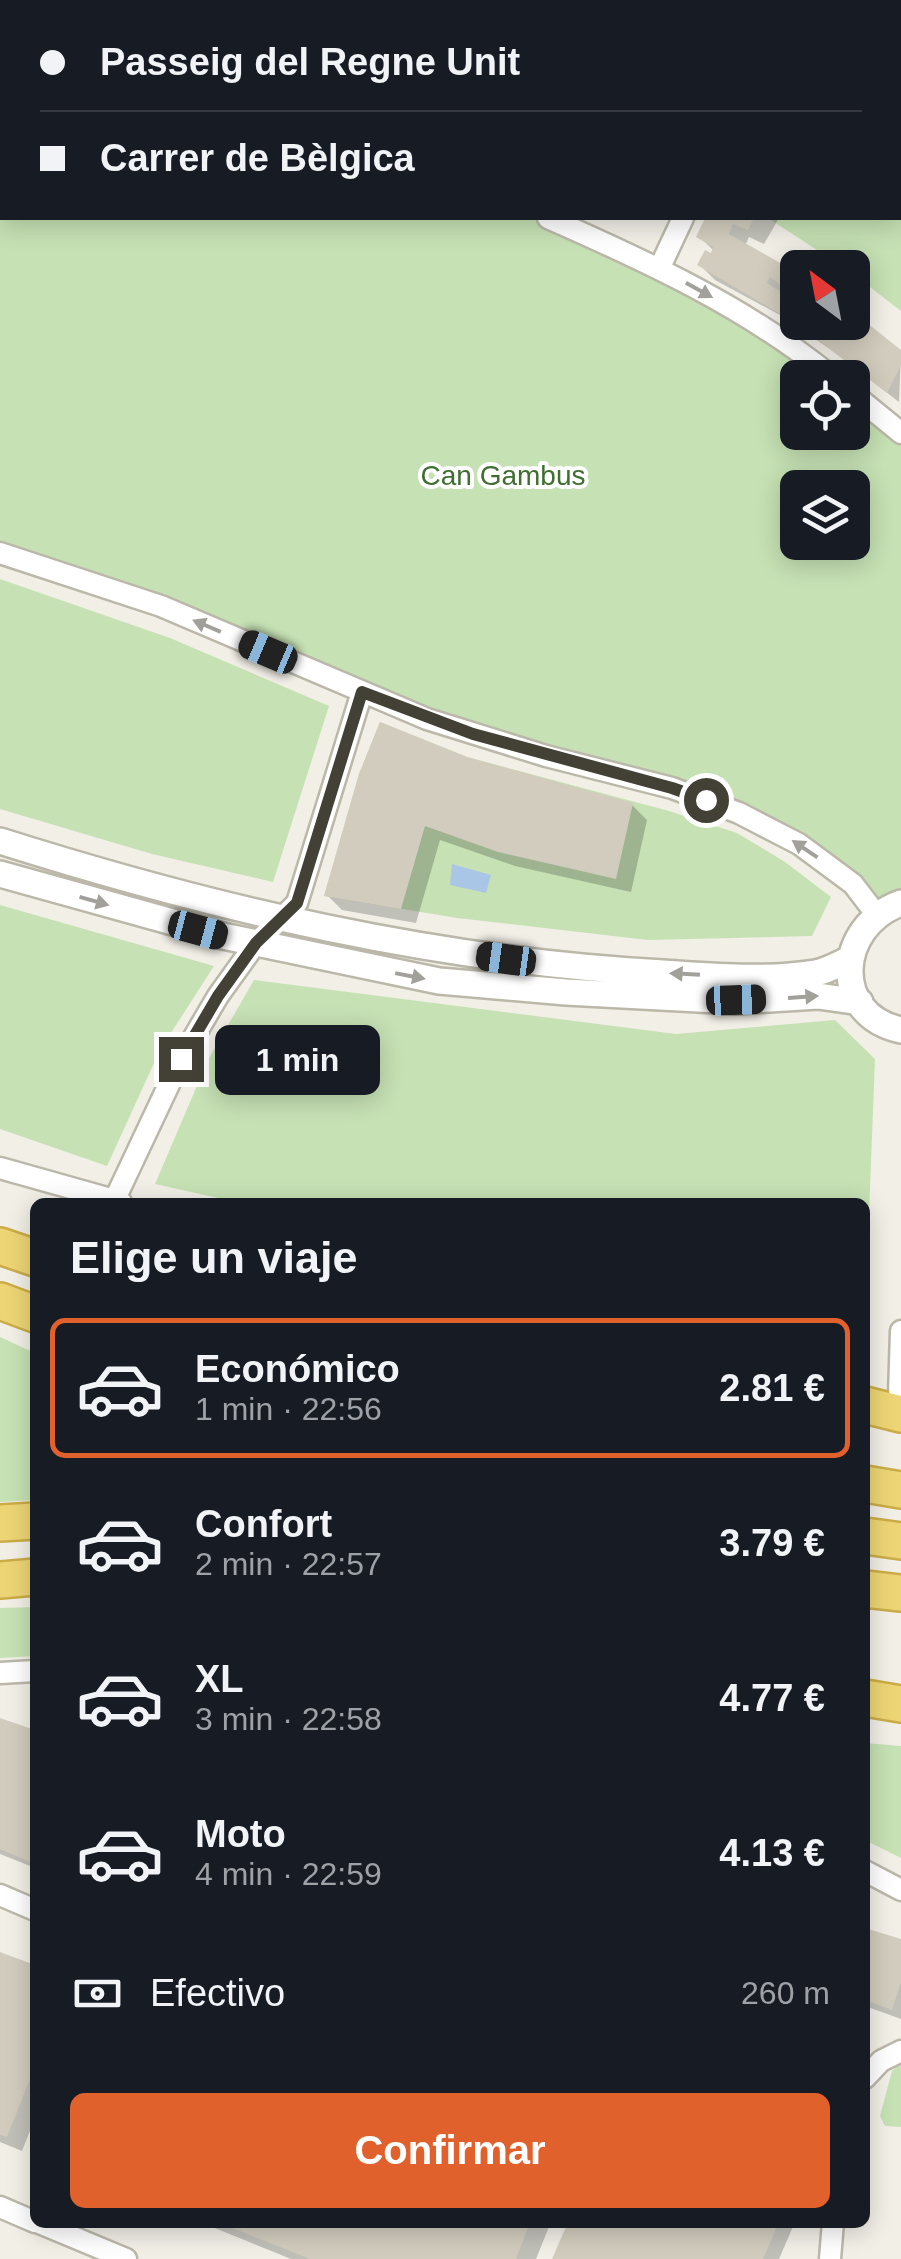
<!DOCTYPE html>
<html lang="es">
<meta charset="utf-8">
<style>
:root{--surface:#171b24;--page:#20242c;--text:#f1f3f6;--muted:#9ea1a6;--line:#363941;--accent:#e1612d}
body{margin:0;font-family:Arial,sans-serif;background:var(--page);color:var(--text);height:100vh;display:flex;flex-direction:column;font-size:38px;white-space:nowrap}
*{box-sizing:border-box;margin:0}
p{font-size:32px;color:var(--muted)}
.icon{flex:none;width:55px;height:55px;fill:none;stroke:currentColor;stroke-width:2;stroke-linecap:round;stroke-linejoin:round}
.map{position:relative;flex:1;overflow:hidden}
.side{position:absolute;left:30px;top:1198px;width:840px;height:1030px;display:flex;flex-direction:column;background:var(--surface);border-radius:15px;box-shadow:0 5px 25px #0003}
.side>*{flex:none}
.top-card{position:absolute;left:0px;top:0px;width:902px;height:220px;box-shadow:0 5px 25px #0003;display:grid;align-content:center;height:220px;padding:0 40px;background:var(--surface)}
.needle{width:65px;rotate:328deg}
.controls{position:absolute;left:780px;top:250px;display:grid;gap:20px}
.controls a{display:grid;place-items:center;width:90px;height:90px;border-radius:15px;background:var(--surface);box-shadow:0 5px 25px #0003;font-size:50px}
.end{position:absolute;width:45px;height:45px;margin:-22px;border:12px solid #434036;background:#fff;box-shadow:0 0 0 5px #fff}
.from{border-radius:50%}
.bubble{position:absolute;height:70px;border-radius:15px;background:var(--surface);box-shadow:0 5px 25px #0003;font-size:32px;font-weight:600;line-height:70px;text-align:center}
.car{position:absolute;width:30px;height:60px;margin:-30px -15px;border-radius:12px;box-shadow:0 0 8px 2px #0007;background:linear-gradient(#222 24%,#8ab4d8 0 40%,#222 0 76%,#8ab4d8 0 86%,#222 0)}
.top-card b{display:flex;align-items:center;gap:35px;height:95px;font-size:38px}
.top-card b+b{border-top:2px solid var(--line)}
.top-card i{width:25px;height:25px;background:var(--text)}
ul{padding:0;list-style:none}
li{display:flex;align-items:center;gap:30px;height:140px;margin:0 20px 15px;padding:0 20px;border:5px solid transparent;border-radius:15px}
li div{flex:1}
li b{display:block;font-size:38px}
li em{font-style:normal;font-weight:600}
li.selected{border-color:var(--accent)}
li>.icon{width:90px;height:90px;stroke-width:1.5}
h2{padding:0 40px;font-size:45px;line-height:120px}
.pay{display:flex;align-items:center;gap:25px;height:110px;padding:0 40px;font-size:38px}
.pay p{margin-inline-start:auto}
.cta{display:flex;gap:20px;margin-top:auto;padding:20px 40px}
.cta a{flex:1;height:115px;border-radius:15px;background:var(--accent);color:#fff;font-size:40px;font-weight:600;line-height:115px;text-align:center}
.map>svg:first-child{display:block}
.green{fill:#c6e1b4;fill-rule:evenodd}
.water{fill:#a9c6e7}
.shadow{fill:#0003}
.building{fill:#d1ccbd;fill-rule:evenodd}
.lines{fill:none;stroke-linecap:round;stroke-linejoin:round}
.minor-casing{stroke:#bbb8aa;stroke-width:25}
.tertiary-casing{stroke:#bbb8aa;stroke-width:30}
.motorway-casing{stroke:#cbac47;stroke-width:40}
.minor{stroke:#fff;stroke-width:20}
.tertiary{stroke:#fff;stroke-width:25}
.motorway{stroke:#edd575;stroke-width:35}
.oneway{fill:#a1a09a}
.route{stroke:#434036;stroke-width:12}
.labels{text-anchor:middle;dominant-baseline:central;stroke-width:8;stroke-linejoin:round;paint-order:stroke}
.park-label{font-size:28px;fill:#406e31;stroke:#fff}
</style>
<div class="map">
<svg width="901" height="2259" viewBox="0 0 901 2259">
<rect width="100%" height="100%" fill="#f1efe6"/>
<!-- green -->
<path class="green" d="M15,0H220L24,2Z
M268,0H492L267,2Z
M0,16L2,218H549L660,267L833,377L798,378V432H852L853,393L901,433V903L876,914L853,884L739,813L546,756L0,553ZM798,488H852V542H798Z
M768,218H901V311L853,274L852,268L843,267Z
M0,579L170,638L329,706L273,882L152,854L0,809Z
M380,722L467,757L669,811L737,833L785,862L831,897L812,936L648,940L457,918L324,896L359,774Z
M0,905L214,966L160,1050L107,1166L0,1129Z
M254,980L676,1034L835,1020L875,1059L865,1317V1202H236L155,1184L208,1060Z
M0,1337L35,1353V1500L0,1502Z
M35,1607V1656L0,1658V1608Z
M865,1743L901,1746V1858L865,1840Z
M901,2063V2127L885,2126L880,2116L892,2071Z"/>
<!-- water -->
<path class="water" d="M452,864L491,875L486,893L450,885Z"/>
<!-- shadow -->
<path class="shadow" d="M818,0H890L889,2Z
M708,218H779L764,244L749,237L745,246L785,267L798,322L828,327L842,338L901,353L899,402L840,356L780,315L715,280L700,265L714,251L699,236Z
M466,760L632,805L647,820L631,892L515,866L440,840L416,923L342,910L327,895Z
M0,1721L35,1732V1868L0,1854Z
M865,1930L901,1941V2019L865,2006Z
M0,1955L35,1968V2118L22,2151L0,2142Z
M200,2222H551L536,2259H291Z
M571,2222H795L779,2259H555Z"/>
<!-- building -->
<path class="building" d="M705,218H754L748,230L733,224L729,234L798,273V322H835L831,327L842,335L846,330L838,322H852V311L901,350V365L887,393L797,324L697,265L705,250L711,253L713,247L696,237ZM770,277L782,286L779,291L767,283Z
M380,722L467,757L633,803L616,879L498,852L425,826L401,909L324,896L359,774Z
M0,1718L35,1730V1864L0,1849Z
M865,1928L901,1939V1982L892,2010L865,2000Z
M0,1952L35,1965V2066L7,2137L0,2135Z
M217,2222H530L516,2259H310Z
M568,2222H779L763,2259H552Z"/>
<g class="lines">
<defs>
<path id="minor" d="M693,0L698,2
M744,0L750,2
M245,2L246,0
M516,2L517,0
M783,2L784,0
M0,16H2
M900,72H901
M900,96L901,97
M548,218C648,262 748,308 833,378
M660,267L683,218
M852,393L901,433
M0,553L161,606L427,719L546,756L672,788L739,813L799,844L853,884L876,914
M0,1168L121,1202
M114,1201L181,1059L218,996L256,943L297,903L362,692
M899,1395L901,1331
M0,1673L35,1671
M865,1871L901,1890
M0,1895L35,1910
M865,2078L881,2061L901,2051
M0,2207L35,2222
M37,2222L126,2259
M830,2259L833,2222"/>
<path id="tertiary" d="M0,841C215,909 437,961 663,973C712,976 765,981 815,973C827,971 839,964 850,959
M0,874L223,936L439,981L566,992L736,1001L818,996L860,1002
M901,903C836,926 830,1015 901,1030"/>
<path id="motorway" d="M0,1246L35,1258
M0,1301L35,1314
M865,1405L901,1414
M865,1484L901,1490
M0,1523L35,1521
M865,1536L901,1541
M0,1580L35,1577
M865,1589L901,1593
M865,1698L901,1704"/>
</defs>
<!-- minor casing -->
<use href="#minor" class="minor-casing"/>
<!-- tertiary casing -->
<use href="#tertiary" class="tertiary-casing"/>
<!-- motorway casing -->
<use href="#motorway" class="motorway-casing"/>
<!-- minor -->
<use href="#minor" class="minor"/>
<!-- tertiary -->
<use href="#tertiary" class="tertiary"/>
<!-- motorway -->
<use href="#motorway" class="motorway"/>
</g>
<!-- one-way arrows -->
<defs><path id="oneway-solid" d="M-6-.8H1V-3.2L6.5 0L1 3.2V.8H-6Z" transform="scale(2.5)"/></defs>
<g class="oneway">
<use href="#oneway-solid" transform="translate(699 290) rotate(29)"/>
<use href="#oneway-solid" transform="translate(207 626) rotate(-157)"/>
<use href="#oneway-solid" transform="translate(805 849) rotate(-146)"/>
<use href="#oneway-solid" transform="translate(94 901) rotate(16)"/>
<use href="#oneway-solid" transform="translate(685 974) rotate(-177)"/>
<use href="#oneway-solid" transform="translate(410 976) rotate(11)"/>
<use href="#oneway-solid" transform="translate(803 997) rotate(-4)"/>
</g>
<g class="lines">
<!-- route -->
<path class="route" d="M181,1059L218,996L256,943L297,903L362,692L473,734L672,788L706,800"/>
</g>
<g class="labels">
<!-- park labels -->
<g class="park-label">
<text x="503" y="475">Can Gambus</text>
</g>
</g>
</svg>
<div class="controls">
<a><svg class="needle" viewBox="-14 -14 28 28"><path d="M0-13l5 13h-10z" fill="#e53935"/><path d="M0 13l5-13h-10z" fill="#9ea1a6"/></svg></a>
<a><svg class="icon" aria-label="locate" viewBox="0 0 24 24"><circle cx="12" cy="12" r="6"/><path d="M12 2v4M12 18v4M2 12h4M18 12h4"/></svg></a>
<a><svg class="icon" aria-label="layers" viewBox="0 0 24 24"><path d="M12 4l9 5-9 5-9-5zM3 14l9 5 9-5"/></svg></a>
</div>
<i class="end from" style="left:706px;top:800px"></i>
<i class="end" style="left:181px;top:1059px"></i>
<div class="bubble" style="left:215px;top:1025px;width:165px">1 min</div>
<i class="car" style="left:268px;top:652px;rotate:293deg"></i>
<i class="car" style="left:198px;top:930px;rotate:105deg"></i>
<i class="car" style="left:506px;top:959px;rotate:278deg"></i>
<i class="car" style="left:736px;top:1000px;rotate:88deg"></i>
<div class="top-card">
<b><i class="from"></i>Passeig del Regne Unit</b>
<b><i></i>Carrer de Bèlgica</b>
</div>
<section class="side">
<h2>Elige un viaje</h2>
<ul>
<li class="selected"><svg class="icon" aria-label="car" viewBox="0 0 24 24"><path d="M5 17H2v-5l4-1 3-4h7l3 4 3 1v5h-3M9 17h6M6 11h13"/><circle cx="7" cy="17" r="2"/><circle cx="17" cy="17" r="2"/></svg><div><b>Económico</b><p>1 min · 22:56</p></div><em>2.81 €</em></li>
<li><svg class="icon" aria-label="car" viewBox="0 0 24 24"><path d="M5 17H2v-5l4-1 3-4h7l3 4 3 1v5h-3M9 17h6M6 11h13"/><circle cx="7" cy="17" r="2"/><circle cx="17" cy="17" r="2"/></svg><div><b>Confort</b><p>2 min · 22:57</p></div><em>3.79 €</em></li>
<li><svg class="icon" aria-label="car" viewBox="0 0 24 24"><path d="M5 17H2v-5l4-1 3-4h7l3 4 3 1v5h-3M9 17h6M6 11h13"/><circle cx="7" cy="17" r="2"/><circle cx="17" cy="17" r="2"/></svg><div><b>XL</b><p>3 min · 22:58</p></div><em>4.77 €</em></li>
<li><svg class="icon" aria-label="car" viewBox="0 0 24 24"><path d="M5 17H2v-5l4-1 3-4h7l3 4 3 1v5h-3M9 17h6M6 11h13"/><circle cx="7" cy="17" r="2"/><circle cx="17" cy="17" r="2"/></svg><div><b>Moto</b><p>4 min · 22:59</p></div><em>4.13 €</em></li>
</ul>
<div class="pay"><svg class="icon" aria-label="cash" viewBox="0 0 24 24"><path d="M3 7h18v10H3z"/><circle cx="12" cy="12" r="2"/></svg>Efectivo<p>260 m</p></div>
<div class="cta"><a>Confirmar</a></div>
</section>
</div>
